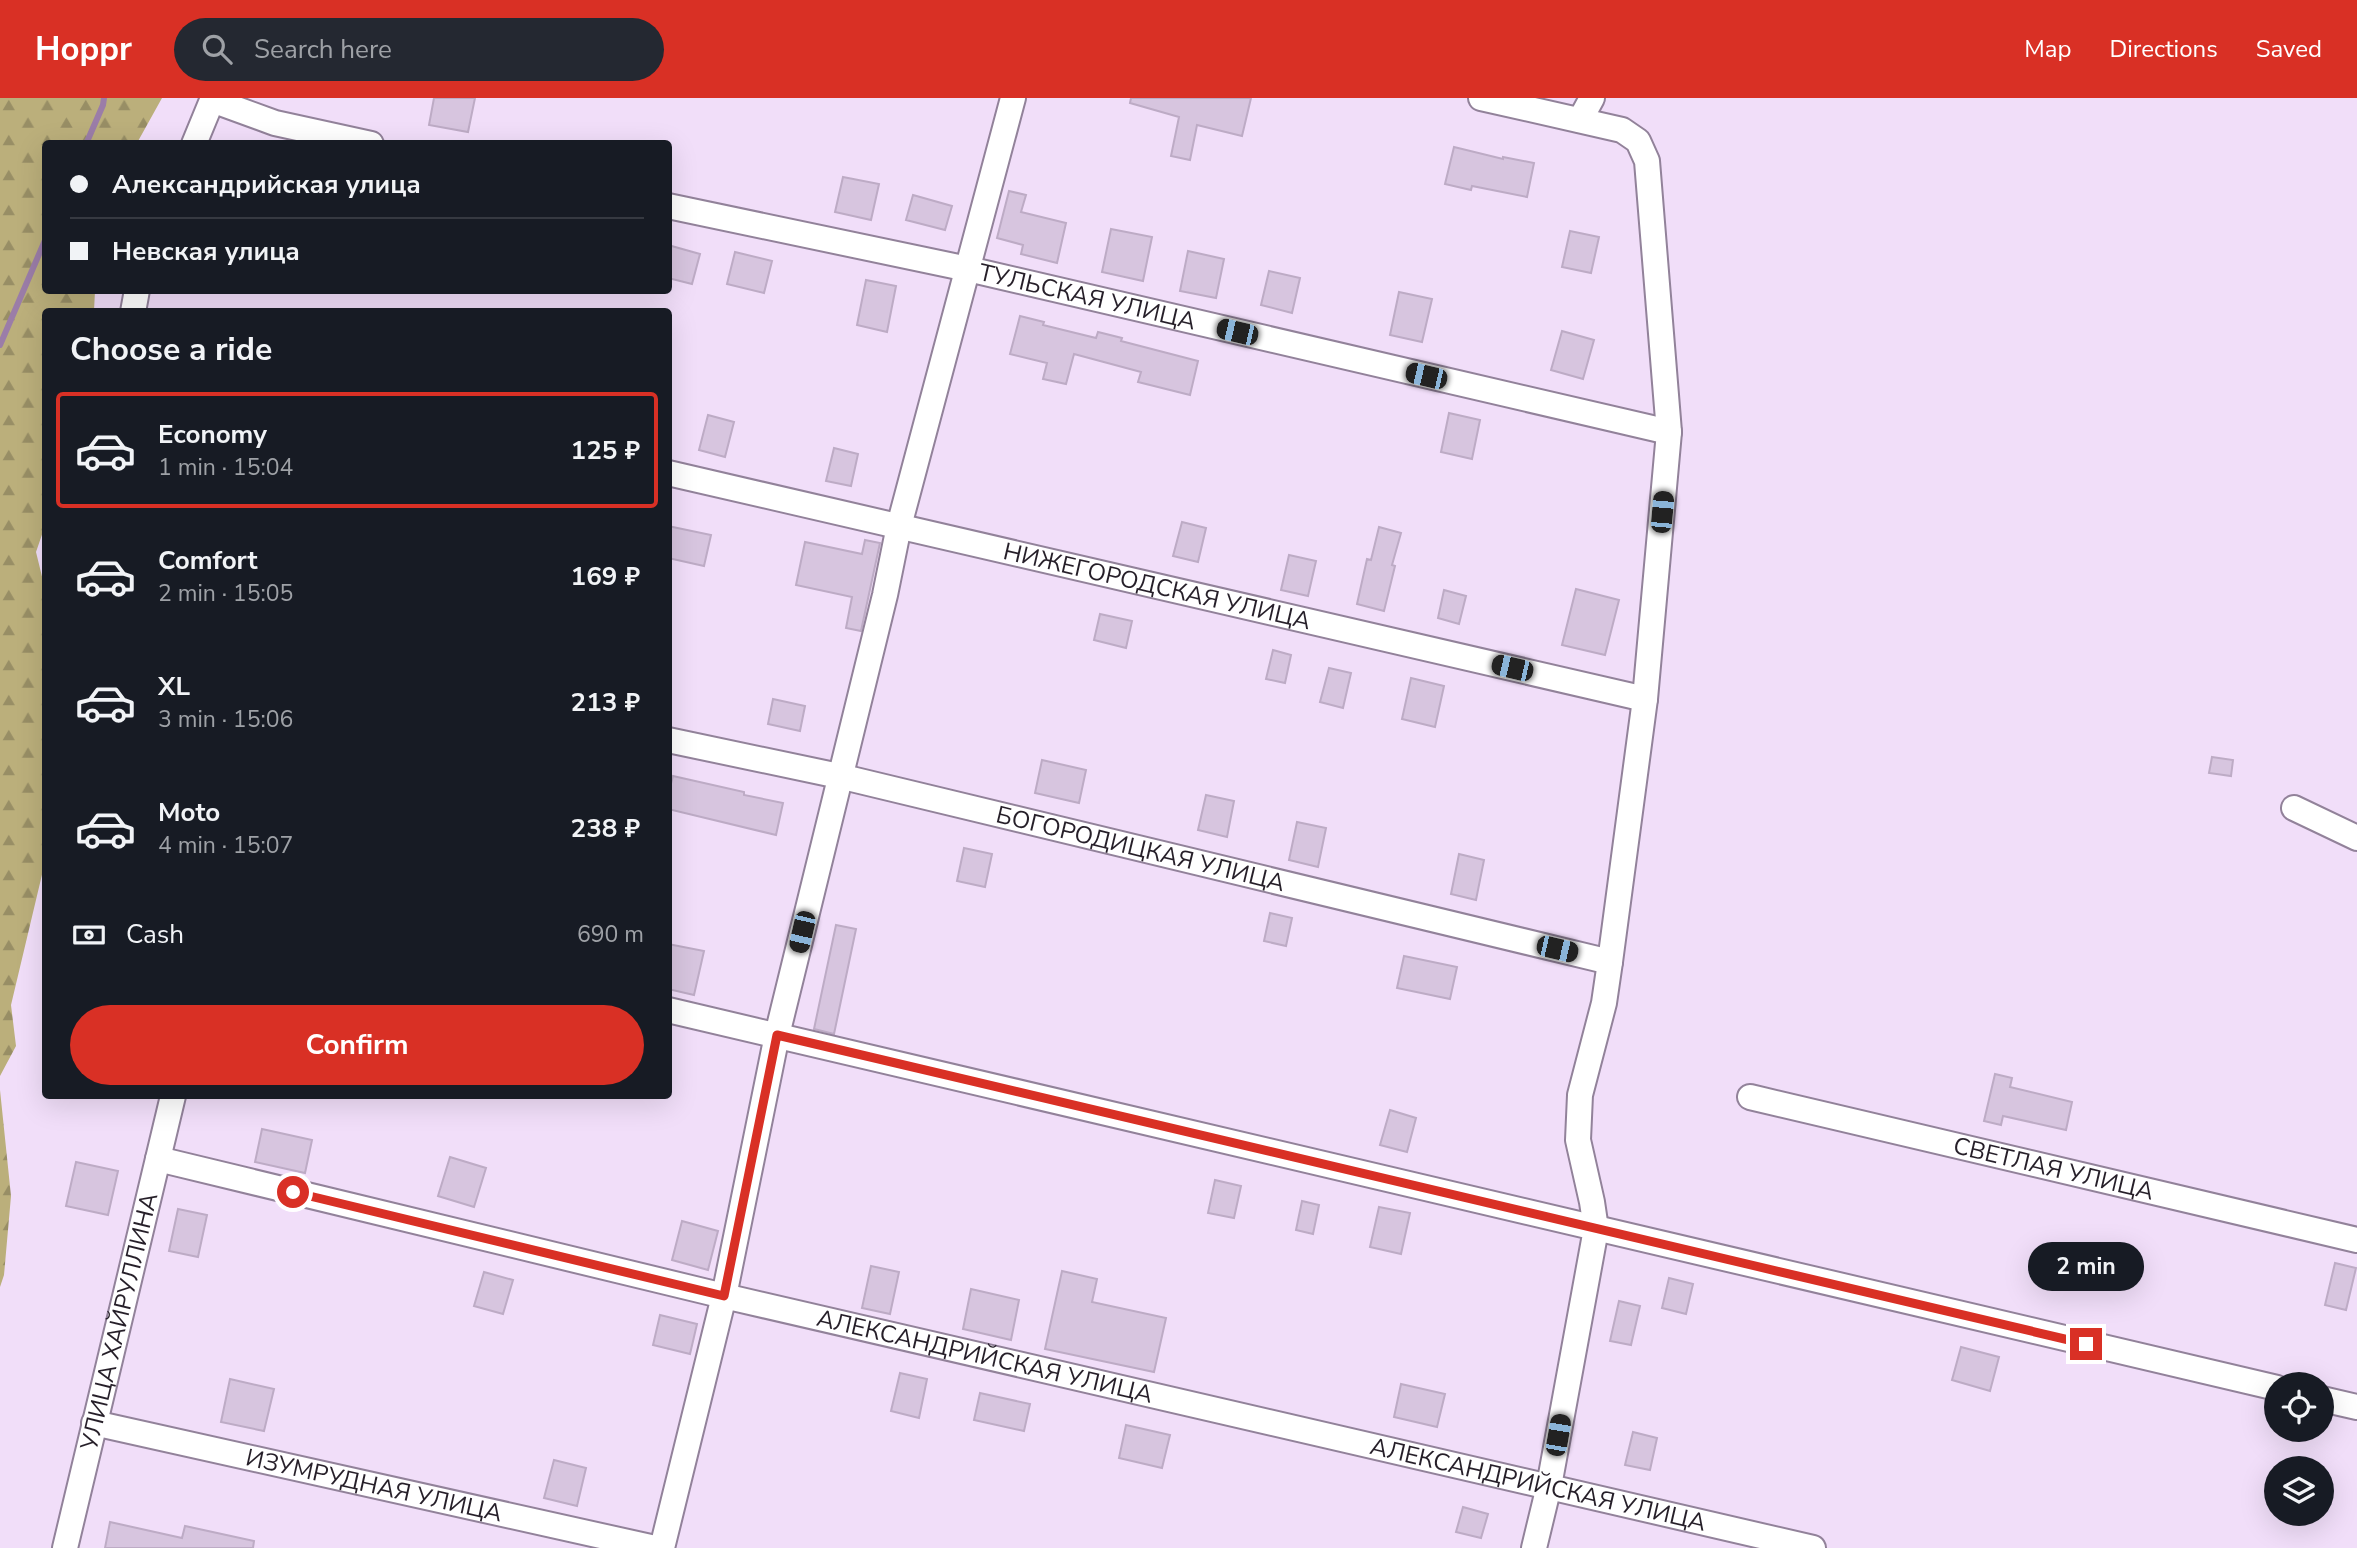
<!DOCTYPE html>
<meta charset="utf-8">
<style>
:root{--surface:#171b24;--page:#242831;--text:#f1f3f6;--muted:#9ea1a6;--line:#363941;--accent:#d93025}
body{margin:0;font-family:"Nunito Sans",sans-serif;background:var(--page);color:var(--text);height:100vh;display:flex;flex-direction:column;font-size:26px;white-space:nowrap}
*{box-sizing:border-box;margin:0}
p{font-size:23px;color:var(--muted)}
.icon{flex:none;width:38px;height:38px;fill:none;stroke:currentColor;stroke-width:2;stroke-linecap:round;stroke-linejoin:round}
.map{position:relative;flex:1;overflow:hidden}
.side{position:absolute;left:42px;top:210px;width:630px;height:791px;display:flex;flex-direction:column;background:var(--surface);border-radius:7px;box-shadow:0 7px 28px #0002}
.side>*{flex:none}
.hud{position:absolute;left:42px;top:42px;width:630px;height:154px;border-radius:7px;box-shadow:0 7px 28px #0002;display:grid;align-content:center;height:154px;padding:0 28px;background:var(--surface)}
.fabs{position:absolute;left:2264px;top:1274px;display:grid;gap:14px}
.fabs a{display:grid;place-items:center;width:70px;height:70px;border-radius:50%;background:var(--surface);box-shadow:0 7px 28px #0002;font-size:35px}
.end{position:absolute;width:32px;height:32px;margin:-16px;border:9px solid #d93025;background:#fff;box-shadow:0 0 0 4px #fff}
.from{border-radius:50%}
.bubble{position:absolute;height:49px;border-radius:24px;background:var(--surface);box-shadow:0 7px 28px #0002;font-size:23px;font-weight:700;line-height:49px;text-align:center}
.car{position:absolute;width:21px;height:42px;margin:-21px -10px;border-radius:9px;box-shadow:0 0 5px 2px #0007;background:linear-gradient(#222 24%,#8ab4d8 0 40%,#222 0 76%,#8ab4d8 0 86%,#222 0)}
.hud b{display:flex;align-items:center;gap:24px;height:66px;font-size:26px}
.hud b+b{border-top:2px solid var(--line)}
.hud i{width:18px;height:18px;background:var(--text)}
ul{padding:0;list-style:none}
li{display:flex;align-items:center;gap:21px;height:116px;margin:0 14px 10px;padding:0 14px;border:4px solid transparent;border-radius:7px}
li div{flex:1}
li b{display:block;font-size:26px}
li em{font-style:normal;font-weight:700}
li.current{border-color:var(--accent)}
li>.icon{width:63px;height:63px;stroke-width:1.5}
h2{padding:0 28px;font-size:32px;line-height:84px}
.pay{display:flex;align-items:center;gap:18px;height:77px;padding:0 28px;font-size:26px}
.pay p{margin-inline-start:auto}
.cta{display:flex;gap:14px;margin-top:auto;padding:14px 28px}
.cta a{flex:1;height:80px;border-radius:42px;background:var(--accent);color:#fff;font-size:28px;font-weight:700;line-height:80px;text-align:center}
header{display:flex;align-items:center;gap:42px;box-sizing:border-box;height:98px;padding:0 35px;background:var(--accent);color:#fff}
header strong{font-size:33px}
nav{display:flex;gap:38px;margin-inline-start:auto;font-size:24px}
.search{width:490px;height:63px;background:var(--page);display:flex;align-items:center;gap:18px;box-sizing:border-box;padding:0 24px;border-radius:38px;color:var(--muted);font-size:26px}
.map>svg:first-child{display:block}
.forest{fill:url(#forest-firs)}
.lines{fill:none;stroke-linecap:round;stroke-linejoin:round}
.stream{stroke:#9b7da8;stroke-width:6}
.building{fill:#d7c5df;stroke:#bdabc5;stroke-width:2}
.minor-casing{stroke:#92829a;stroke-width:28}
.minor{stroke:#fff;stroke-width:24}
.route{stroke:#d93025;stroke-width:9}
.labels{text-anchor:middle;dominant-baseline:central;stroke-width:5;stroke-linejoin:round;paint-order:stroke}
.street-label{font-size:24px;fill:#261f29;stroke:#f1def9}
</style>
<header>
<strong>Hoppr</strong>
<div class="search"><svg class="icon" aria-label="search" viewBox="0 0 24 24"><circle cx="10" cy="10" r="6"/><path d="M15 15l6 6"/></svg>Search here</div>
<nav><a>Map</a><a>Directions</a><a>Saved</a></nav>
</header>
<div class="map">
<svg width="2357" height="1450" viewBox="0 0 2357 1450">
<defs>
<pattern id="forest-firs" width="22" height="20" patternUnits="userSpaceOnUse" patternTransform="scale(1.75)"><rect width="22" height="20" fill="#bbaf7b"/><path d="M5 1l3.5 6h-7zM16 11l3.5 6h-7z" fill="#988e65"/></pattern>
</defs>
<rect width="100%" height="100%" fill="#f1def9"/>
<!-- forest -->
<path class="forest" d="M0,0H162L137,45L46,46V192L95,193L94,213L46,214V425L36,454L46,495L45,764L11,907L16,948L0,978Z
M0,992L11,1098L4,1177L0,1189Z"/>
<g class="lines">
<!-- stream -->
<path class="stream" d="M86,46L103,7L104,0
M0,247L46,140"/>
</g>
<!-- building -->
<path class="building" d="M434,0H475L468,34L429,27Z
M1131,0H1251L1242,38L1197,27L1190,62L1171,58L1179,19L1130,5Z
M1454,49L1503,61V59L1534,65L1527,99L1472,88L1471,92L1445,86Z
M843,79L879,86L871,122L835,114Z
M1009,93L1026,97L1021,114L1066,125L1057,165L1021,156L1023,147L997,140Z
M913,97L952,108L945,132L906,122Z
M1111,131L1152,139L1143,183L1102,174Z
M1570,133L1599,139L1591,175L1562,169Z
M668,147L700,156L692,186L668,180Z
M1188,153L1224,161L1216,200L1180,193Z
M735,154L772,163L764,195L727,186Z
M1269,173L1300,180L1292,215L1261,207Z
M866,182L896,188L887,234L857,227Z
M1399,194L1432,201L1422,244L1390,237Z
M1020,218L1044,224L1043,227L1096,240L1098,234L1122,240L1121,243L1198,263L1190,297L1138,284L1141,274L1074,256L1066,286L1043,281L1047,265L1010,256Z
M1562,233L1594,242L1583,281L1551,272Z
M1449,315L1480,322L1472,361L1441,354Z
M708,317L734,324L725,359L699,352Z
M834,350L858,356L851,388L826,383Z
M1182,424L1206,430L1198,464L1173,458Z
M668,428L711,437L704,468L668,460Z
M1379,429L1401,435L1392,467L1395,468L1384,513L1357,506L1367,461L1371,462Z
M865,442L880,445L861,533L846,530L852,499L796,487L805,444L862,456Z
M1289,457L1316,463L1308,498L1281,492Z
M1576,491L1619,502L1605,557L1562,547Z
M1444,492L1466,498L1459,526L1438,520Z
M1100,516L1132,523L1126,550L1094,542Z
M1273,552L1291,557L1285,585L1266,581Z
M1329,570L1351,575L1343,610L1320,604Z
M1411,580L1444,588L1435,629L1402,621Z
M773,601L805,608L800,633L768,626Z
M2212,659L2233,662L2231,678L2209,675Z
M1042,662L1086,672L1079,705L1035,695Z
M673,678L744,694V697L783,705L776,737L668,711V697Z
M1206,697L1234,703L1227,739L1198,732Z
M1297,724L1326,730L1318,769L1289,762Z
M964,750L992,756L985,789L957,783Z
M1459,756L1484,762L1476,802L1451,796Z
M1270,815L1292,820L1286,848L1264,843Z
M836,827L856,831L834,936L814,931Z
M668,846L704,853L694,897L668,891Z
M1404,858L1457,869L1450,901L1397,890Z
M1995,976L2012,980L2010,989L2072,1004L2066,1032L2003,1018L2001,1027L1984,1023Z
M1390,1012L1416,1020L1407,1054L1380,1047Z
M262,1031L312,1042L305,1075L255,1064Z
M450,1059L486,1070L474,1109L438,1098Z
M76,1064L118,1073L108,1117L66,1108Z
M1215,1082L1241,1088L1234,1120L1208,1115Z
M1302,1103L1319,1107L1313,1136L1296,1132Z
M1379,1109L1410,1115L1401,1156L1370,1149Z
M178,1111L207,1117L198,1159L169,1153Z
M682,1123L718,1133L708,1172L672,1162Z
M2335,1165L2356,1170L2346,1212L2325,1207Z
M871,1168L899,1174L890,1216L862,1210Z
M1062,1173L1097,1181L1092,1204L1166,1220L1154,1274L1045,1251Z
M484,1174L513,1182L503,1216L474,1208Z
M1669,1180L1693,1186L1686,1216L1662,1210Z
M971,1191L1019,1202L1011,1242L963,1231Z
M1619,1203L1640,1208L1631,1247L1610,1243Z
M660,1217L697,1226L690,1256L653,1247Z
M1961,1249L1999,1259L1990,1293L1952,1282Z
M900,1275L927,1281L919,1320L891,1313Z
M230,1281L274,1291L264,1333L221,1324Z
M1401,1286L1445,1296L1437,1329L1394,1319Z
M980,1295L1030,1306L1024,1333L974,1322Z
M1126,1327L1170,1337L1162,1370L1119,1360Z
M1633,1334L1657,1340L1650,1372L1625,1367Z
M554,1362L586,1370L577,1408L544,1400Z
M1463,1409L1488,1416L1481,1440L1456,1434Z
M110,1424L182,1440L185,1428L254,1443L253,1450H105Z"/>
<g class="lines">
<defs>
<g id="minor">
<path d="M1481,0L1622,32L1638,43L1647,63L1669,334L1645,601L1610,864L1604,905L1580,997L1578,1042L1592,1104L1596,1131L1549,1388L1534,1450"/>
<path d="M212,2L275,25L371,46"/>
<path d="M1580,22L1592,0"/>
<path d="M194,46L213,0"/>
<path id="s1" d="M668,108L968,171L1669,334"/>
<path d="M133,214L137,192"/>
<path id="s2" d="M668,375L1645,601"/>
<path id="s3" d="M668,642L839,678L1610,864"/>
<path d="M2294,710L2357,740"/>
<path d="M668,912L2277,1290"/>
<path id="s4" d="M1750,999L2357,1142"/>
<path id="s5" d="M158,1061L724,1198L1813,1450"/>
<path d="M2322,1301L2357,1309"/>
<path id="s6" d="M94,1325L655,1450"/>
<path id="s7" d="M65,1450L173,998"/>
<path d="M662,1450L724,1198L777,937L885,497L899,428L1013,0"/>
</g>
</defs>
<!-- minor casing -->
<use href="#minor" class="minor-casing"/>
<!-- minor -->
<use href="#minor" class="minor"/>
</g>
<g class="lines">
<!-- route -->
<path class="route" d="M293,1094L724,1198L777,937L2086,1246"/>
</g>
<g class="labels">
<!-- street labels -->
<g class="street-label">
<text stroke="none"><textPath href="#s1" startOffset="429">ТУЛЬСКАЯ УЛИЦА</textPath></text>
<text stroke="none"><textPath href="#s2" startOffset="502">НИЖЕГОРОДСКАЯ УЛИЦА</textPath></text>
<text stroke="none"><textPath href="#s3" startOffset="485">БОГОРОДИЦКАЯ УЛИЦА</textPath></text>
<text stroke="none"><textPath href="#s4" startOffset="312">СВЕТЛАЯ УЛИЦА</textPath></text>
<text stroke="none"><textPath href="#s7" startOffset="233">УЛИЦА ХАЙРУЛЛИНА</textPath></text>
<text stroke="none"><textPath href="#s5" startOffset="850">АЛЕКСАНДРИЙСКАЯ УЛИЦА</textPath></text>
<text stroke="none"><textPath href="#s5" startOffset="1418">АЛЕКСАНДРИЙСКАЯ УЛИЦА</textPath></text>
<text stroke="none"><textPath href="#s6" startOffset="287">ИЗУМРУДНАЯ УЛИЦА</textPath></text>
</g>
</g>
</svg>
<div class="fabs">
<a><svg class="icon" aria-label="locate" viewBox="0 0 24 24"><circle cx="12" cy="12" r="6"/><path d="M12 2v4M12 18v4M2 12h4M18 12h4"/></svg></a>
<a><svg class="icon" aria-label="layers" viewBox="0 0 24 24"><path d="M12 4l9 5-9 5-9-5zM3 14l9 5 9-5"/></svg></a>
</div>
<i class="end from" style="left:293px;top:1094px"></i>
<i class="end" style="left:2086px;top:1246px"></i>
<div class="bubble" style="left:2028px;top:1144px;width:116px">2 min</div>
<i class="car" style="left:1237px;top:234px;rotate:283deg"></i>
<i class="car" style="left:1426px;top:278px;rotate:283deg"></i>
<i class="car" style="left:1662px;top:414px;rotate:5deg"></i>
<i class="car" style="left:1512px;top:570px;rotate:283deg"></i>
<i class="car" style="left:802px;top:834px;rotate:193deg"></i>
<i class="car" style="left:1557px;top:851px;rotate:103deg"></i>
<i class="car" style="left:1558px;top:1337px;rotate:10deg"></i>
<div class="hud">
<b><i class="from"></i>Александрийская улица</b>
<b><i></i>Невская улица</b>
</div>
<section class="side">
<h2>Choose a ride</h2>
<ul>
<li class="current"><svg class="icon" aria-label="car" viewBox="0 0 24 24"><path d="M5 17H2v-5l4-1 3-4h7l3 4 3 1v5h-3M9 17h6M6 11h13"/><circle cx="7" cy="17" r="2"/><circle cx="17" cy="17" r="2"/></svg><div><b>Economy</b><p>1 min · 15:04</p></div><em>125 ₽</em></li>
<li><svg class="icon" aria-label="car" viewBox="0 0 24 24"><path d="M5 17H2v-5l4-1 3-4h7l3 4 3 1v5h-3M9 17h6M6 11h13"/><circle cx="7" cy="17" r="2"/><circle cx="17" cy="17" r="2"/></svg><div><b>Comfort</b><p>2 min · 15:05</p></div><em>169 ₽</em></li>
<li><svg class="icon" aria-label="car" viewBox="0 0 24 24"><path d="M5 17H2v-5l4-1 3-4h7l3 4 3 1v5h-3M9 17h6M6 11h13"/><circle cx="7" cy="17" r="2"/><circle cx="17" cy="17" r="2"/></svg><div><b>XL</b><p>3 min · 15:06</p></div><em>213 ₽</em></li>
<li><svg class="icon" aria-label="car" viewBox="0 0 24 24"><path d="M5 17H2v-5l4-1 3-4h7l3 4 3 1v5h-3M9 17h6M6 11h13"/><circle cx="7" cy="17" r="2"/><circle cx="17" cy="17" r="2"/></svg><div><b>Moto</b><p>4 min · 15:07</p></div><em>238 ₽</em></li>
</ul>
<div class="pay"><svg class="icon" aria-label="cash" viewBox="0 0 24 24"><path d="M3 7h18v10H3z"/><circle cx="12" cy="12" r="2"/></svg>Cash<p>690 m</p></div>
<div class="cta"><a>Confirm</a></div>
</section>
</div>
